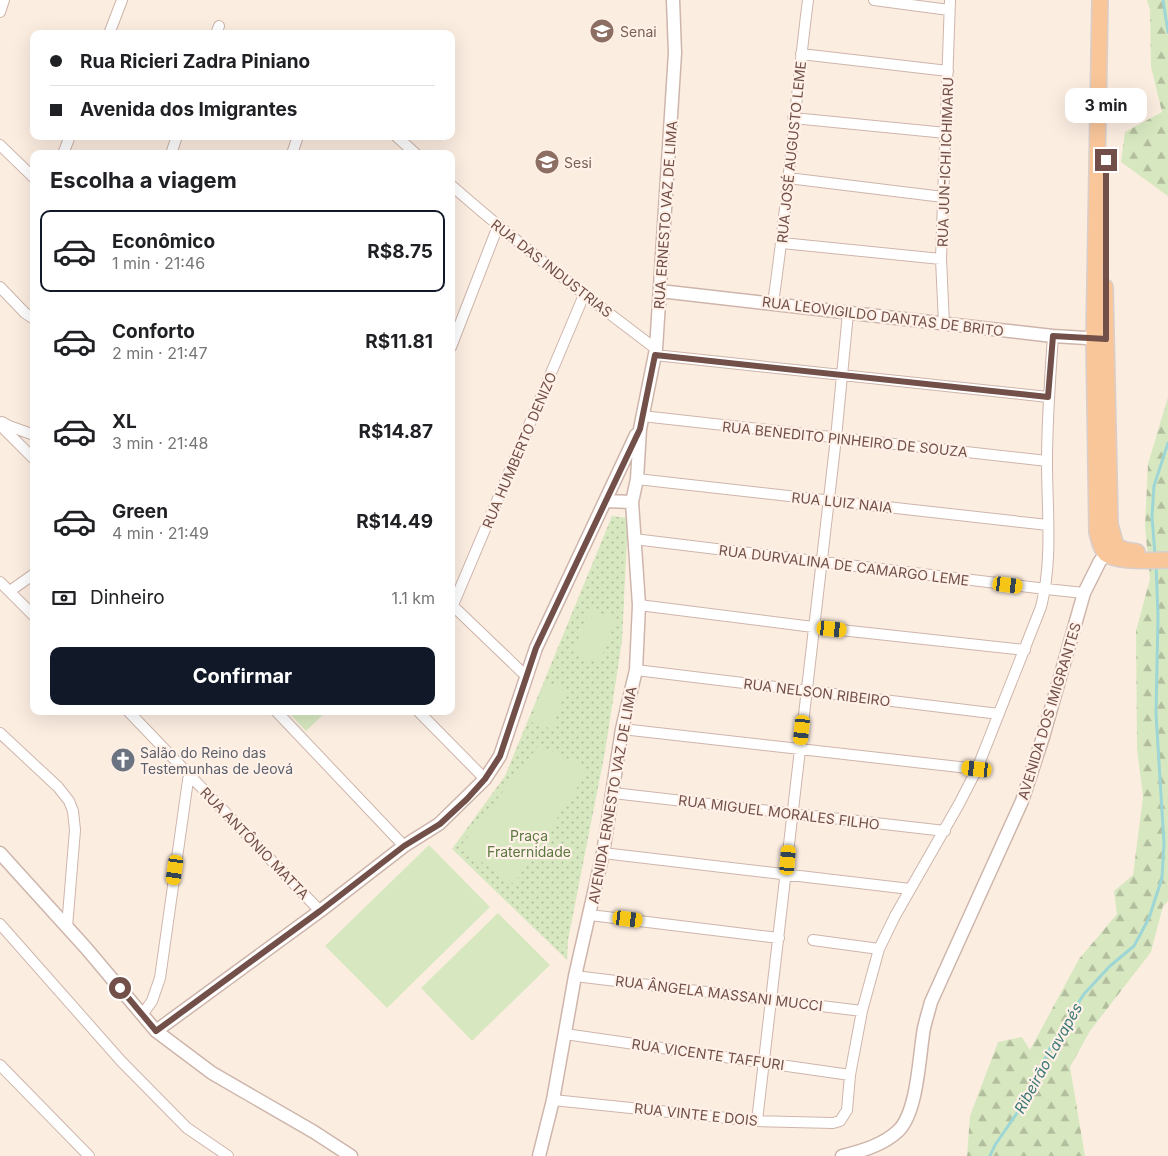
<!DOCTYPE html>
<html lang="pt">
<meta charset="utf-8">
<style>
:root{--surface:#fff;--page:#f2f2f2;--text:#202124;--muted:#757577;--line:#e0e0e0;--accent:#111827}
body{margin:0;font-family:Inter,sans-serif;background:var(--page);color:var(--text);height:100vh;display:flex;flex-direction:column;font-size:19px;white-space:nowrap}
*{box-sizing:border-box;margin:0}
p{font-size:16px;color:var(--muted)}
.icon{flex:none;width:28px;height:28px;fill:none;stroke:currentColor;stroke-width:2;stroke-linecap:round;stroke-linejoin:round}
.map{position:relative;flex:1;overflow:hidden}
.side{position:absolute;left:30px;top:150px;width:425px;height:565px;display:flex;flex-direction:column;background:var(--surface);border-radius:10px;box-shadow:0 5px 20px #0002}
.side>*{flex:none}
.hud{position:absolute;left:30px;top:30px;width:425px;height:110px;border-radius:10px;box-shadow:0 5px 20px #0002;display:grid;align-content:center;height:110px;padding:0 20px;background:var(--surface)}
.end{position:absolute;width:22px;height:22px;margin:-11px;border:6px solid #725049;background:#fff;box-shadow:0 0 0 2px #fff}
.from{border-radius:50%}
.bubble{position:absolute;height:35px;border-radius:10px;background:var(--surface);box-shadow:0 5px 20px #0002;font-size:16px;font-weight:700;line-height:35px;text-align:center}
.car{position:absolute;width:15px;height:30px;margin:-15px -8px;border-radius:6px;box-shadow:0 0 4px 1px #0007;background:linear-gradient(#f5c518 24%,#345 0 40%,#f5c518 0 76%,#345 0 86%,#f5c518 0)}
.hud b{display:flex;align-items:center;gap:18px;height:48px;font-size:19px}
.hud b+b{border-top:1px solid var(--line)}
.hud i{width:12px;height:12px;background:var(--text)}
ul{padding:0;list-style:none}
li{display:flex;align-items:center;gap:15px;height:82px;margin:0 10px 8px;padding:0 10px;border:2px solid transparent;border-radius:10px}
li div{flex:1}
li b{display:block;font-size:19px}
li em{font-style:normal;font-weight:700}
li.current{border-color:var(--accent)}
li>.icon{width:45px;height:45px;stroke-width:1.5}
h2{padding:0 20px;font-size:22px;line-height:60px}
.pay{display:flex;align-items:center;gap:12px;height:55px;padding:0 20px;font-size:19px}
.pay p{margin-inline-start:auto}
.button{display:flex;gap:10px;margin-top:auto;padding:10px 20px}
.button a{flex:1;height:58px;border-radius:10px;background:var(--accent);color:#fff;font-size:20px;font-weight:700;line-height:58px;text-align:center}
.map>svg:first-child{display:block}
.grass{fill:url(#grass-dots)}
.forest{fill:url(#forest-firs)}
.garden{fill:#d7e8c0}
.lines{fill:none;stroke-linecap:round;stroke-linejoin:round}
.stream{stroke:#9dd6d5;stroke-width:3}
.minor-casing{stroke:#ceb5ab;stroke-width:12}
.tertiary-casing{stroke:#ceb5ab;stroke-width:15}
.primary-casing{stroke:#d8cecc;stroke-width:18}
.minor{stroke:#fff;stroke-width:10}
.tertiary{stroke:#fff;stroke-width:12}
.primary{stroke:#f9c69a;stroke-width:15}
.route{stroke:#725049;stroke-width:6}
.labels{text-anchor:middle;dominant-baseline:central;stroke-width:4.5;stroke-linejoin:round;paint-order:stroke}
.education-label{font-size:14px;fill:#785e54;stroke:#fff1e7;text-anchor:start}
.street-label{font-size:14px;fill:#725049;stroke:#fff1e7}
.worship-label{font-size:14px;fill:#5b616d;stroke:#fff1e7;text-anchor:start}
.park-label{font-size:14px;fill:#5b7841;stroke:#fff1e7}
.water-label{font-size:15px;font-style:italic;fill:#3d7878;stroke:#fff1e7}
</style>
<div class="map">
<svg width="1168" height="1156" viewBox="0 0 1168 1156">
<defs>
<pattern id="grass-dots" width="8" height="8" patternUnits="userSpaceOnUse" patternTransform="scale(1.25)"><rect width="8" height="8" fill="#d7e8c0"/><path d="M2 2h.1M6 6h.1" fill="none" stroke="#b3be9e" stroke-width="1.8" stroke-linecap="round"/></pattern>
<pattern id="forest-firs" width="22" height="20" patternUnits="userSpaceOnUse" patternTransform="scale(1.25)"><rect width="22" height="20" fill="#d7e8c0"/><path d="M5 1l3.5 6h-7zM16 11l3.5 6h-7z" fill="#b3be9e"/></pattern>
</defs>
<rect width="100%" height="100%" fill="#fcede1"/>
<!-- grass -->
<path class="grass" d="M612,516L628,518L622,641L605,752L568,940L567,960L452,849L505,776Z"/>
<!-- forest -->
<path class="forest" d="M1147,0H1168V196L1121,162L1125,132L1162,112L1151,67L1150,10Z
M1168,397V901L1163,906L1151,952L1090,1031L1070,1067L1085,1156H967L970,1116L998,1042L1022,1037L1030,1050L1079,959L1117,914L1114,891L1133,875L1143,797L1137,749L1136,631L1150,579L1145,526L1148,464Z"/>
<!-- garden -->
<path class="garden" d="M590,609L616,619L599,663L573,654Z
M545,682L566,689L552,729L531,722Z
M287,711H327L306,731Z
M539,745L583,766L586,774L514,884L460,847Z
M429,845L490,907L387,1008L325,946Z
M498,913L550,965L472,1041L421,988Z"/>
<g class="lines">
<!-- stream -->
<path class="stream" d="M1163,0L1168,32
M1155,555L1152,516L1154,486L1168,443
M990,1156L995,1145L1024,1103L1053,1042L1084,994L1110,966L1134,946L1149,918L1162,878L1164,843L1156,714L1158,616L1156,564"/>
<defs>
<path id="minor" d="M874,0L949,10
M0,12L4,0
M109,34L122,0
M216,34L219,26
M801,54L948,71
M793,118L946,133
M396,136L416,154
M0,145L34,178
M63,154L70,136
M171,154L177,136
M292,154L298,136
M788,178L943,197
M451,185C517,243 586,296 656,349
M782,243L941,259
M0,287L25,313L34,319
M773,303C788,202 795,101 808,0
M944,324L941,259L950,0
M451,347L498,226
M655,355L1048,397
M642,416L1047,461
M2,422L9,426L34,435
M0,425L34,459
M637,479L1048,525
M634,539L1046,589L1084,593
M0,582L34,616
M10,591L34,574
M451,604L527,677
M453,605L584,295
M639,605L813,627L1025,650
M636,670L999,714
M128,711L320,911
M276,711L404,846
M418,711L485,779
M622,729L977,769
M0,733L58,787L69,801L73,811L75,830L67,927
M613,793L945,831
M603,853L910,889
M590,915L779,938
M0,924L121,1061L187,1128L228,1156
M813,940L879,949
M575,976L862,1011
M142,1015L152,1001L160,978L189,773
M565,1034L850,1075
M0,1065L89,1156
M553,1100L757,1121L833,1123L840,1121L847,1110L850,1075L862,1011L879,949L895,916L959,804L977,769L1041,607C1053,560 1047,510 1047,462C1047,420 1050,378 1053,336
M757,1121L836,438L848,313"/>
<path id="tertiary" d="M660,291L1053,336L1103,339
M606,501L632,502
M0,853L86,948L156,1031L212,1073L314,1132L351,1156
M156,1031L320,911L404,846L439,824L485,779L500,756L536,648L636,435
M539,1156L553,1100L575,976L603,853L622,729L636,670L639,605L632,502L637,479L640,429L656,349L675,53L673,0
M842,1156C862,1151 883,1145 898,1131C918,1112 919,1055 924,1028C926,1019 929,1010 931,1002L1022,801L1043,737L1084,593L1100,561L1112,549"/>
<path id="primary" d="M1100,0L1094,339L1097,532C1099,539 1100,548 1106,554C1118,563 1153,560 1168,560
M1105,287L1110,524L1116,546L1125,550L1137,552"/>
</defs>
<!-- minor casing -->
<use href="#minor" class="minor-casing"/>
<!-- tertiary casing -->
<use href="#tertiary" class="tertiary-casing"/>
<!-- primary casing -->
<use href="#primary" class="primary-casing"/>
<!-- minor -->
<use href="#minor" class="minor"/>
<!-- tertiary -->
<use href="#tertiary" class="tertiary"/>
<!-- primary -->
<use href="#primary" class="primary"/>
</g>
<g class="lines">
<!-- route -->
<path class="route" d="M120,988L156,1031L320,911L404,846L440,824L467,799L485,779L500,756L536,648L640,429L655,355L1048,397L1053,336L1106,339V160"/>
</g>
<!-- icons -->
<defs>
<symbol id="university-disc" viewBox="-11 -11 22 22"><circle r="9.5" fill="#8d6e63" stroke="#fff1e7"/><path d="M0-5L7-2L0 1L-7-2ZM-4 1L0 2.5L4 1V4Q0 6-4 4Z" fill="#fff"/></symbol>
<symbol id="church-disc" viewBox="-11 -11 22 22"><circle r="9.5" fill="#6b7280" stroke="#fff1e7"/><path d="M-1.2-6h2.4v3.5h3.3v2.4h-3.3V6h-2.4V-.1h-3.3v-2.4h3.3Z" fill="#fff"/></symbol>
</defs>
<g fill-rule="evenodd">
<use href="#university-disc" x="588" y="17" width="28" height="28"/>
<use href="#university-disc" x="533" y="148" width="28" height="28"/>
<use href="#church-disc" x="109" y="746" width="28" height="28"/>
</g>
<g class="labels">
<!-- education labels -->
<g class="education-label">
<text x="620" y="31">Senai</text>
<text x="564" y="162">Sesi</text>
</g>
<!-- street labels -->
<g class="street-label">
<text transform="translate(791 152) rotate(-84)">RUA JOSÉ AUGUSTO LEME</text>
<text transform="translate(945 162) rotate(-88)">RUA JUN-ICHI ICHIMARU</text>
<text transform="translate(665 215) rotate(-86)">RUA ERNESTO VAZ DE LIMA</text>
<text transform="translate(552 268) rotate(38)">RUA DAS INDUSTRIAS</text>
<text transform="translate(883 316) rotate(7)">RUA LEOVIGILDO DANTAS DE BRITO</text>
<text transform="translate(845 439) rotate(6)">RUA BENEDITO PINHEIRO DE SOUZA</text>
<text transform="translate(519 450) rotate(-67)">RUA HUMBERTO DENIZO</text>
<text transform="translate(842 502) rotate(6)">RUA LUIZ NAIA</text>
<text transform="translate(844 565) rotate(7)">RUA DURVALINA DE CAMARGO LEME</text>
<text transform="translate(817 692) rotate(7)">RUA NELSON RIBEIRO</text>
<text transform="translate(1049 711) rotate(-73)">AVENIDA DOS IMIGRANTES</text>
<text transform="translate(612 795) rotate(-80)">AVENIDA ERNESTO VAZ DE LIMA</text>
<text transform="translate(779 812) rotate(7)">RUA MIGUEL MORALES FILHO</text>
<text transform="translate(255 843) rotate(46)">RUA ANTÔNIO MATTA</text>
<text transform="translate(719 993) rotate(7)">RUA ÂNGELA MASSANI MUCCI</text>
<text transform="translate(708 1054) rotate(8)">RUA VICENTE TAFFURI</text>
<text transform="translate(696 1114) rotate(6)">RUA VINTE E DOIS</text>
</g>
<!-- worship labels -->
<g class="worship-label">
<text x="140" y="752">Salão do Reino das<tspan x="140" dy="16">Testemunhas de Jeová</tspan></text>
</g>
<!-- park labels -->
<g class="park-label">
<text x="529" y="835">Praça<tspan x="529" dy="16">Fraternidade</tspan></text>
</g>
<!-- water labels -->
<g class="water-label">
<text transform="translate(1048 1058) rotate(-61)">Ribeirão Lavapés</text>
</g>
</g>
</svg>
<i class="end from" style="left:120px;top:988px"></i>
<i class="end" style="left:1106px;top:160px"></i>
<div class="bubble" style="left:1065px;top:88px;width:82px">3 min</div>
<i class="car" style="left:1008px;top:585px;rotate:97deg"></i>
<i class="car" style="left:832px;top:629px;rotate:96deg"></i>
<i class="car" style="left:802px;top:730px;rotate:186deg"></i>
<i class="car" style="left:977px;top:769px;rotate:276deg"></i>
<i class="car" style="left:788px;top:860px;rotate:5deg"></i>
<i class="car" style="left:175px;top:870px;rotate:188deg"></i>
<i class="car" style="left:628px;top:919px;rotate:97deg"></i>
<div class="hud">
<b><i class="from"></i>Rua Ricieri Zadra Piniano</b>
<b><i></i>Avenida dos Imigrantes</b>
</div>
<section class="side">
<h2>Escolha a viagem</h2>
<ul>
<li class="current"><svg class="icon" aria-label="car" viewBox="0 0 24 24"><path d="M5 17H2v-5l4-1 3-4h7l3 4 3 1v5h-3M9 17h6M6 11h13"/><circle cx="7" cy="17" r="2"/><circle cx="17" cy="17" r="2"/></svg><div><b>Econômico</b><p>1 min · 21:46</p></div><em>R$8.75</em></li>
<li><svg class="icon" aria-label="car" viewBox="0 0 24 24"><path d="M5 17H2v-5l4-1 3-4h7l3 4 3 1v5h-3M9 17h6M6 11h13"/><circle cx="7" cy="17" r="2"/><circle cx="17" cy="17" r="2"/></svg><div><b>Conforto</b><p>2 min · 21:47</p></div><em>R$11.81</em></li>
<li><svg class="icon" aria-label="car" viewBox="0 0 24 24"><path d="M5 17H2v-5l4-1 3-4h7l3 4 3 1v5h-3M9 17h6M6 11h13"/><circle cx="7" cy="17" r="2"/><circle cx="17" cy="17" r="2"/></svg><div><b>XL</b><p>3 min · 21:48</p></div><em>R$14.87</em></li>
<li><svg class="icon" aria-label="car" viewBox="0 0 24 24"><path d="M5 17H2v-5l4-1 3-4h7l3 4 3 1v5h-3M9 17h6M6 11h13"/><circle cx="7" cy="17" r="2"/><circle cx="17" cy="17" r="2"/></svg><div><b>Green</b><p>4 min · 21:49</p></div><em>R$14.49</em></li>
</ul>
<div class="pay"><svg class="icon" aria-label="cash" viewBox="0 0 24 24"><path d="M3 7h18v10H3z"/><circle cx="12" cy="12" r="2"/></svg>Dinheiro<p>1.1 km</p></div>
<div class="button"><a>Confirmar</a></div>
</section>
</div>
